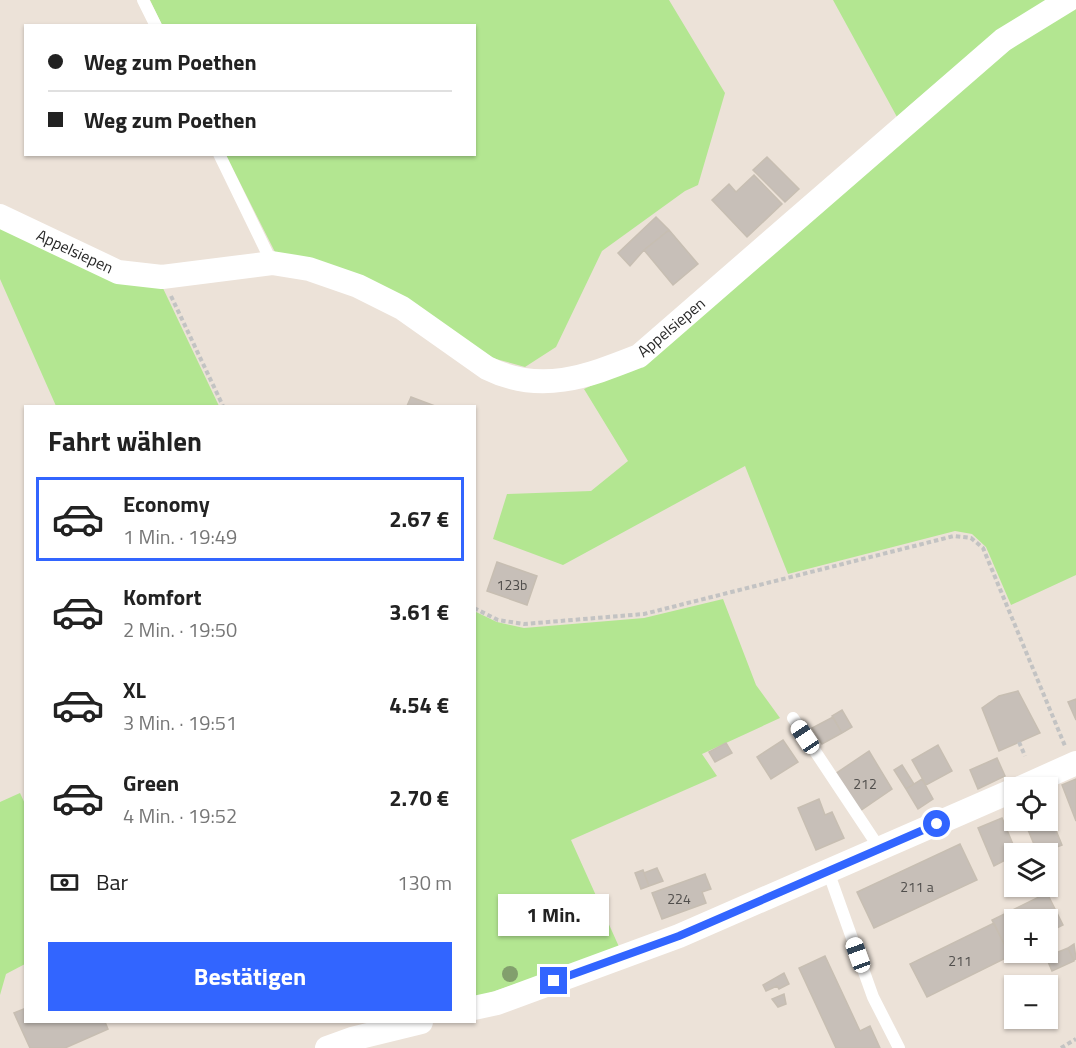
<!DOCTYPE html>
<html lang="de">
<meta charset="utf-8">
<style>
:root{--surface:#fff;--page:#f2f2f2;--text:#222;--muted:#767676;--line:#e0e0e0;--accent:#3265ff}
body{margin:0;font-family:"Titillium Web",sans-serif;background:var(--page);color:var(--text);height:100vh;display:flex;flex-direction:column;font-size:22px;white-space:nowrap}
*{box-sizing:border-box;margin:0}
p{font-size:20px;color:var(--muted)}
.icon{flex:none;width:33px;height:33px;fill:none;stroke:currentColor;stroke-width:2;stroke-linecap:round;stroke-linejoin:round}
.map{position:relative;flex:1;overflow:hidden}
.sheet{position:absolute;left:24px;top:405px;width:452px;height:618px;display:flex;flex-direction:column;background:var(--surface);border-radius:0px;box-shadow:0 2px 4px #0004}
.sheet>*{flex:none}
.banner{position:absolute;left:24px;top:24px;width:452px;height:132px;border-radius:0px;box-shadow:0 2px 4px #0004;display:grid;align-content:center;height:132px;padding:0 24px;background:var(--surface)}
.tools{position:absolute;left:1004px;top:777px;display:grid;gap:12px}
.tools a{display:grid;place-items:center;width:54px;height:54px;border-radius:0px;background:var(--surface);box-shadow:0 2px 4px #0004;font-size:30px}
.end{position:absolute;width:27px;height:27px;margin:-14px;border:8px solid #3265ff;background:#fff;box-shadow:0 0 0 3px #fff}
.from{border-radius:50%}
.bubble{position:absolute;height:42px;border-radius:0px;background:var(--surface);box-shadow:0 2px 4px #0004;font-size:20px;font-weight:700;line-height:42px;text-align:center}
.car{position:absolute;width:18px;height:36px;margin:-18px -9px;border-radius:8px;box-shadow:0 0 4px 2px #0007;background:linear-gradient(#fff 24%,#345 0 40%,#fff 0 76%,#345 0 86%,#fff 0)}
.banner b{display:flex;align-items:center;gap:21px;height:57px;font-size:22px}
.banner b+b{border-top:2px solid var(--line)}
.banner i{width:15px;height:15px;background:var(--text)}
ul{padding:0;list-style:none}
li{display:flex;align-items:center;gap:18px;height:84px;margin:0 12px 9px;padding:0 12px;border:3px solid transparent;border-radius:0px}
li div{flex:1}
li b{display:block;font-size:22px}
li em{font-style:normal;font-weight:700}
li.current{border-color:var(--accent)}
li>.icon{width:54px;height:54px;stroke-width:1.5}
h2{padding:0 24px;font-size:27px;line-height:72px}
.pay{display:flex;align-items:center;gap:15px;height:66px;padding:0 24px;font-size:22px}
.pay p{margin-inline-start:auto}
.action{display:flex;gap:12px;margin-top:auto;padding:12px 24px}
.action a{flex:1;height:69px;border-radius:0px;background:var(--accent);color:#fff;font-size:24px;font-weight:700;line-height:69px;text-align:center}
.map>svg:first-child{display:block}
.green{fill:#b3e691}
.building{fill:#c7bfb8;stroke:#c7beb2;stroke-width:1.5}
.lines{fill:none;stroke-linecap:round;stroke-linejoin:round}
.path{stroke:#c3c3c3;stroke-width:4;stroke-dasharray:4.5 3;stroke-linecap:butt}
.lane{stroke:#fff;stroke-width:12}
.street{stroke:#fff;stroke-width:24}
.tree{fill:#829f6d}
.route{stroke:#3265ff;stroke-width:8}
.labels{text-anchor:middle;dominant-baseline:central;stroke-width:4.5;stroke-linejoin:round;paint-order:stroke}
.number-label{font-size:14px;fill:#504e4c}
.street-label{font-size:16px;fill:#282828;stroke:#fff}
</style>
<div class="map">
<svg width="1076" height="1048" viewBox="0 0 1076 1048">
<rect width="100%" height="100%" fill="#ece2d8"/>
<!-- green -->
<path class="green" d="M150,0H669L725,93L698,185L685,191L602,251L556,347L525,367L496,359L277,256L226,155L474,154V26L162,25Z
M833,0H1052C997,35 945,73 897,117Z
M1076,4V575L1011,605L986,547L972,534L955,531L788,574L745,466L563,565L493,539L507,494L591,491L628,461L584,389L643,362L941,96Z
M0,225L161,284L219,406H56L0,279Z
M723,599L756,685L780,718L702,754L717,776L571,840L620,949L474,998V611L497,622L524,628L644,618Z
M20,793L26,806L25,964L6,974L0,995V802Z"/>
<!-- building -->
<path class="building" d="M767,157L799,189L785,202L753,170Z
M754,175L782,204L747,237L712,200L729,184L736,192Z
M656,217L669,230L644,250L630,266L618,253Z
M669,230L698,264L673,285L644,250Z
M411,397L435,406H407Z
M497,562L537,576L527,605L487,591Z
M1018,691L1040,733L999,751L982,708L999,696Z
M1076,699V720L1068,702Z
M842,710L852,727L842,733L832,716Z
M833,717L842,733L822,744L812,728Z
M783,740L798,762L771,779L757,757Z
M726,743L732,753L715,762L709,752Z
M938,745L952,771L926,785L912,760Z
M869,751L892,789L860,811L835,774Z
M997,758L1005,776L978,789L970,770Z
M902,765L914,784L906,789L894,770Z
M922,779L933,799L918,809L906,789Z
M1076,779V821L1062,785Z
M819,799L825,815L832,812L844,838L816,850L798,808Z
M1047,808L1062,845L1038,854L1024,820H1047Z
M1002,818L1017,854L994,866L978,828Z
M960,844L977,880L874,928L857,892Z
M657,868L663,881L649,886L644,873Z
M643,870L649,886L641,889L635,873Z
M705,874L711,889L702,892L706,903L662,919L652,893Z
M1047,893L1063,925L1047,933V920H1014V949L1008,952L992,920Z
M994,923L1010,956L927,997L910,964Z
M1074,944L1076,959L1074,960L1068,948Z
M1068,948L1074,961L1052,971L1046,957Z
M825,956L860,1031L870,1026L880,1048H836L799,968Z
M784,973L789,984L779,989L777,986L766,991L763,985Z
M784,994L786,1004L778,1007L772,999Z
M26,1008V1022H105L108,1029L65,1048H30L14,1013Z"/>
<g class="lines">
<!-- path -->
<path class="path" d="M171,296L223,406
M474,608L498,620L524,624L644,614L954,536L971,538L983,548L1065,746
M1019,742L1025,756
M1061,1048L1076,1039"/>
<!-- lane -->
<path class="lane" d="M143,0L156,26
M219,154L272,263
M793,718L880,849
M828,871L873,997L899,1048"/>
<!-- street -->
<path class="street" d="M0,216L118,272L162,277L272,263L309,269L358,286L402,308L487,368C541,395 588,376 639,356L1003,40L1068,0
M1020,788L1076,763
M474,1008L497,1003L679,936L1014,790
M327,1048L352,1039L421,1022"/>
</g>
<!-- trees -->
<circle class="tree" cx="510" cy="974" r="8"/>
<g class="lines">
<!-- route -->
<path class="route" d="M554,981L679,936L937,824"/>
</g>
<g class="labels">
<!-- number labels -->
<g class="number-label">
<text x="512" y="584">123b</text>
<text x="865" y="783">212</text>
<text x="917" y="886">211 a</text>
<text x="679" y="898">224</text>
<text x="960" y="960">211</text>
</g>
<!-- street labels -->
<g class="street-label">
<text transform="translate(75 251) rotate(25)">Appelsiepen</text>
<text transform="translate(671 327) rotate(-40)">Appelsiepen</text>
</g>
</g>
</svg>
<div class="tools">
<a><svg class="icon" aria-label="locate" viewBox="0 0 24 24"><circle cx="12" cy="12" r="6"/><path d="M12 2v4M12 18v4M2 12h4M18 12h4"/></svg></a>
<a><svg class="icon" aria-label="layers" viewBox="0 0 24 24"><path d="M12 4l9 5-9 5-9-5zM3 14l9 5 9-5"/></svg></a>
<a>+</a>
<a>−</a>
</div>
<i class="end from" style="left:937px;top:824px"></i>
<i class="end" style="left:554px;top:981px"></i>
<div class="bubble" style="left:498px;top:894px;width:111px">1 Min.</div>
<i class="car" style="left:805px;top:737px;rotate:326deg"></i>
<i class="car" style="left:858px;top:955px;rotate:340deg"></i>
<div class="banner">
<b><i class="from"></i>Weg zum Poethen</b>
<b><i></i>Weg zum Poethen</b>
</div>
<section class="sheet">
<h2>Fahrt wählen</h2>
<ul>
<li class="current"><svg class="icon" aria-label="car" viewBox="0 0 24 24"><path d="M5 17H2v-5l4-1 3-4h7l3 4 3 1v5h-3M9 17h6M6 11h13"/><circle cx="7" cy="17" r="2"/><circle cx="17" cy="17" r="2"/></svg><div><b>Economy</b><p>1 Min. · 19:49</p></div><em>2.67 €</em></li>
<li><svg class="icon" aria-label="car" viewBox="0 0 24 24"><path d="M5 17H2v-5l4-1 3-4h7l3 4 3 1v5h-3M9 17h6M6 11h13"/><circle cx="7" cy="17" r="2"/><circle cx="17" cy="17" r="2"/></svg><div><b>Komfort</b><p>2 Min. · 19:50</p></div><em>3.61 €</em></li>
<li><svg class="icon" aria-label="car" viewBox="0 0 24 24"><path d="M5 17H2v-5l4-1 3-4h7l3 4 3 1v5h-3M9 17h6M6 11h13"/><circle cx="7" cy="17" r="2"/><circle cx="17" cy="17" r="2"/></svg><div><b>XL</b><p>3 Min. · 19:51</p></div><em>4.54 €</em></li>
<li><svg class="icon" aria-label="car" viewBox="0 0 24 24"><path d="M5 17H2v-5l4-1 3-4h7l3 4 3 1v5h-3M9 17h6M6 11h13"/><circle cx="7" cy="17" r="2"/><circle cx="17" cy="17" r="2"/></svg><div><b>Green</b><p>4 Min. · 19:52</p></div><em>2.70 €</em></li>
</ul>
<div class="pay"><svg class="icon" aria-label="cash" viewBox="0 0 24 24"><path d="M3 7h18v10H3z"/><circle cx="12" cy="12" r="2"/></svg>Bar<p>130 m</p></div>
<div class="action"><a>Bestätigen</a></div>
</section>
</div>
